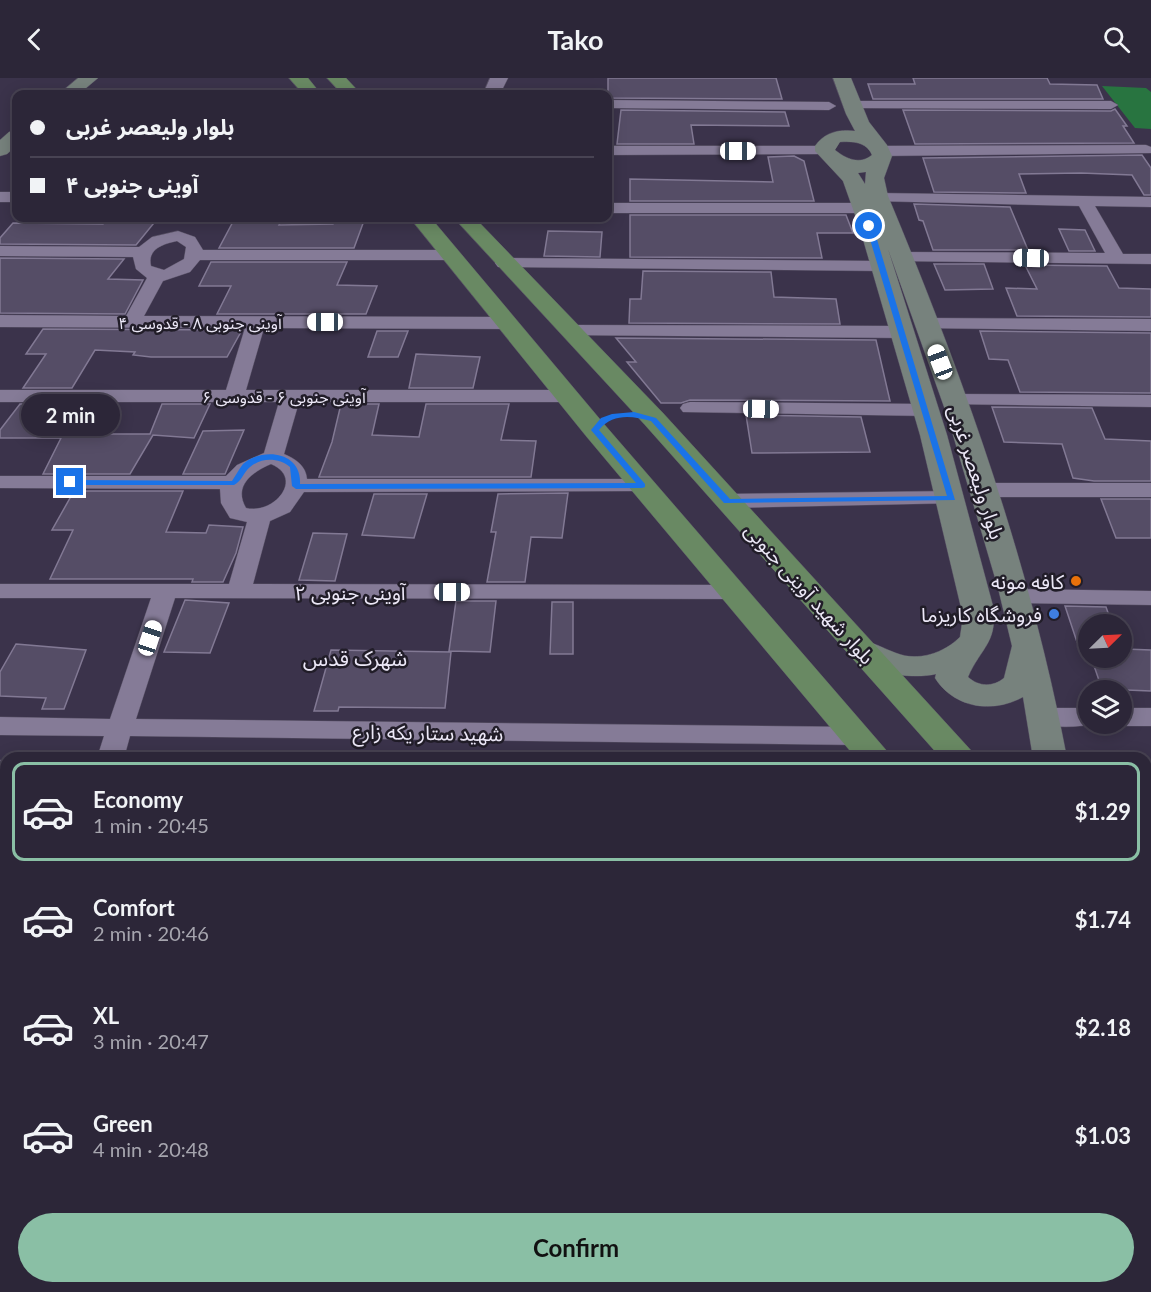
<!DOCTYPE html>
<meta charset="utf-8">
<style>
:root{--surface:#2c2638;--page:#342e40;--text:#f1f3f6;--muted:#a6a5ae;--line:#484353;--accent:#8abfa5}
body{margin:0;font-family:Lato,"Noto Sans Arabic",sans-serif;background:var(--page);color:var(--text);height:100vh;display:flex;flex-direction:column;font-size:22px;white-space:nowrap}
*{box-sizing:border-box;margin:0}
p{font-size:20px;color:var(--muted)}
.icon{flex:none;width:33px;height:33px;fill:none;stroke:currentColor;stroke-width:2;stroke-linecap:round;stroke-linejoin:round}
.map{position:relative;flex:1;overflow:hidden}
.sheet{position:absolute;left:0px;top:674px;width:1152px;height:542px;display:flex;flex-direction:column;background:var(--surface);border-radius:18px 18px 0 0;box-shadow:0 3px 15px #0003,0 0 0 2px var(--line)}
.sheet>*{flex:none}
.top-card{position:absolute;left:12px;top:12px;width:600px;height:132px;border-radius:12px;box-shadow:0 3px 15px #0003,0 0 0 2px var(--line);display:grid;align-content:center;height:132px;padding:0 18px;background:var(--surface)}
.needle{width:39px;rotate:66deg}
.controls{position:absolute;left:1078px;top:536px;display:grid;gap:12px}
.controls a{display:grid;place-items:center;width:54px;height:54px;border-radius:50%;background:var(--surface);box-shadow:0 3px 15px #0003,0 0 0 2px var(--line);font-size:30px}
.end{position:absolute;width:27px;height:27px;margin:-14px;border:8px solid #1a73e8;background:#fff;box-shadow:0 0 0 3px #fff}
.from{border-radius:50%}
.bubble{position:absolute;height:42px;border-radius:21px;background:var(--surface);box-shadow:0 3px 15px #0003,0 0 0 2px var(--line);font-size:20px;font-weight:700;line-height:42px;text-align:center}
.car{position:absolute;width:18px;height:36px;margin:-18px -9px;border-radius:8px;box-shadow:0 0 4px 2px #0007;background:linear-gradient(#fff 24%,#345 0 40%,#fff 0 76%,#345 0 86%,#fff 0)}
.top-card b{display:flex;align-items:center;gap:21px;height:57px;font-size:22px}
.top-card b+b{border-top:2px solid var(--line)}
.top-card i{width:15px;height:15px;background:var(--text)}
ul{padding:10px 0 0;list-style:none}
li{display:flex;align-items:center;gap:18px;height:99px;margin:0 12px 9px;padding:0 6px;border:3px solid transparent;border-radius:12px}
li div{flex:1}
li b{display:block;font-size:22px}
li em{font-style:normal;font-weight:700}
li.active{border-color:var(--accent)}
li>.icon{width:54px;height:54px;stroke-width:1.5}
.primary-button{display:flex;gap:12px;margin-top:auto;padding:12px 18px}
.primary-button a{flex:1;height:69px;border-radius:36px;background:var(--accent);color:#111;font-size:24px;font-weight:700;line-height:69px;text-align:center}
header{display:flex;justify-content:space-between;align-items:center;height:78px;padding:0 18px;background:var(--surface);font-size:27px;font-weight:700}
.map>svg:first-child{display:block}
.green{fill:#287440}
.building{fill:#554d66;stroke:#827994;stroke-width:1.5}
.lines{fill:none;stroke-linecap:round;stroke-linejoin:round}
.minor-casing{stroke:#575064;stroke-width:1}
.tertiary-casing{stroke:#575064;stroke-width:1}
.secondary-casing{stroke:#575064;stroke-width:1}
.primary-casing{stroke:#575064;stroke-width:1}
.minor{fill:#857b97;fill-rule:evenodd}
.tertiary{fill:#857b97;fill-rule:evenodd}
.secondary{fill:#77827d;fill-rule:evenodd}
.primary{fill:#698963;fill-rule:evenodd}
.route{fill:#1a73e8}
.food-dot{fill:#e8710a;stroke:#211d28;stroke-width:2}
.shop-dot{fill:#3f7fe0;stroke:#211d28;stroke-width:2}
.labels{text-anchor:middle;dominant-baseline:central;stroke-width:5;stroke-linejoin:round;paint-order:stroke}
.far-street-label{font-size:16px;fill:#ece8f7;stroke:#211d28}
.street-label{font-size:20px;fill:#ece8f7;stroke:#211d28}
.poi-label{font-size:20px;fill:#ece8f7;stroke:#211d28;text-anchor:end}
.neighbourhood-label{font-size:21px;fill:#ece8f7;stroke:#211d28}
</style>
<header><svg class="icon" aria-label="back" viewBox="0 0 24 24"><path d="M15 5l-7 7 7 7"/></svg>Tako<svg class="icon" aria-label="search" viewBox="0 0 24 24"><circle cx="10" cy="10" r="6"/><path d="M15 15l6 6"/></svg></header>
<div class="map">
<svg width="1151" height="1214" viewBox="0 0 1151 1214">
<rect width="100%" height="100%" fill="#3b334b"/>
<!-- green -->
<path class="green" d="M1102,8L1146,10L1151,14V51L1135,50Z"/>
<!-- building -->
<path class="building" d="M608,0H776L782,21L608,20Z
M913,0H1047L1050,6L1097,7L1103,21H873L868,6H915Z
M1115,31L1127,48H1123L1134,65L915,66L903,32L1111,33Z
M621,32L785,34L789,48L691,47L694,66H617Z
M1142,77L1151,90V117H1144L1132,97L1081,95L1019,96L1026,115L934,114L923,80Z
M794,78L804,83L814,123H630V101L773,104L768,79Z
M914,126L1010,129L1028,172H933L923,143L919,142Z
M630,137H846L853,155H817L822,180L630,179Z
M107,140H158L136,167L0,166V160L13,145L103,146Z
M235,140H283L279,147L333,146L336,140H365L354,170H219Z
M1059,151L1085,152L1095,173H1069Z
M548,153L602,154L600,179L544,178Z
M0,180L124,181L108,201L143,202L125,236L0,235Z
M211,184H347L337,207L377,208L366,236H217L231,208H199Z
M934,186H984L993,211L945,212Z
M1025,187L1107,188L1119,210L1151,211V239L1017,238L1006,210L1037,211Z
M643,193L771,194L774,219L836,221L840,246L629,245L630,221H641Z
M43,251L242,252L227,279H151L133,277L135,274L95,272L72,310H23L46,276H26Z
M377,253H408L398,279H368Z
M980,253L1151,255V315L1020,314L1008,282L989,281Z
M616,260L876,262L890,323L690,322L681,325H661L627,284H636Z
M416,276L480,279L473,310H409Z
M20,326H96L80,356H150L162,326H210L194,360L153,357L130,396H43L61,360H0V352Z
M341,326H379L372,357L419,359L426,326H509L501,362L536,363L531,399H319L332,364Z
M992,329L1092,330L1105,361L1151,363V403H1094L1073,400L1062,366L1004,364Z
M746,337L861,339L870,374L752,375Z
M244,352L225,396H183L203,353Z
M74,413H183L166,454L206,455L209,447L243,449L236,475L223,504H192L193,501H50L73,452H52Z
M568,415L562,460L531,459L525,504H487L496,454H491L498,416Z
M374,416H427L414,460L362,457Z
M1101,421H1151V460H1116Z
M313,455L347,456L335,503L299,502Z
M185,522L229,525L210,575L164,574Z
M456,523H496L490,574L449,573Z
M552,524H573V576H550Z
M1065,528L1106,529L1112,546H1089V571L1087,564H1077Z
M16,566L86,572L64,631H42L46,620L0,618V594Z
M1122,567L1125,571L1151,572V613L1102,611L1091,579H1122Z
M331,572L451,574L445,630L339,629L338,633H314Z"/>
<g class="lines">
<defs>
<path id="minor" d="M608,22L829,24L836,28L829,32L608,30Z
M852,23H1111L1118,27L1111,31L847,30L845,27L847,24Z
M1146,67L1151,69V75L881,78L873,73L881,68Z
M825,68L833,73L830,76L608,77V68Z
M0,114H16V124H0Z
M879,115L1151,119V129L1095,128L1123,176H1151V186L895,183L892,179L895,175L901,174L1105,175L1079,128L873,123L871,120Z
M608,125H864L872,130L864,135H608Z
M178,153L195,159L203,172H451L457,173L460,177L457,181L451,182H200L190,194L163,203L144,238L508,239L515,241L517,245L515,249L508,251L264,250L246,312H568L575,314L578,318L575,322L568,324H299L284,376C296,381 306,388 307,401H642L650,402L653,407L650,412L642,413L304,414L290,434L270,443L253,506L736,507L744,509L748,514L744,519L736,521L175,520L136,641L857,649L866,652L870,658L866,664L857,667L130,658L124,680H97L104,658L0,657V639L110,641L151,520H0V506H229L247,444L230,440L221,425L220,411L0,410V398H226L237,387L264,375L279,324H0V312H226L245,250L0,249V237L126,238L147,200L136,191L133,179L0,178V168L139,169L152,159ZM177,163L186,169L184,181L164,192L151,188C147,171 163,166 177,163ZM271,386C305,400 274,437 246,430C233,408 252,394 271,386Z
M504,180L882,183L888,184L891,188L888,192L882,193L498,189L495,185L498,181Z
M926,240L1151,241V253L919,250L917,246L919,242Z
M570,247L903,248L910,250L912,254L910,258L903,260L563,257L561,253L563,249Z
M954,316L1151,317V329L947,326L944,322L947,318Z
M690,324L927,326L934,328L937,332L934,336L927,338L683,334L680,330L683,326Z
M984,405H1151V419H984L976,417L973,412L976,407Z
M952,413L960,415L963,420L960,425L727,430L719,428L716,423L719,418L727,416Z
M1014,511L1151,513V527L1014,525L1006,523L1002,518L1006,513Z
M1042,630H1089V645H1098C1079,650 1052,650 1033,645L1029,639L1033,633Z
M1122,630H1151V648H1122L1113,645H1122Z
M0,682L6,683V702L0,701Z
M1146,793H1151V815H1146Z
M6,803V830L0,832V805Z
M0,902L6,904V928L0,927Z
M0,1192L6,1194V1209H28L31,1214H0Z"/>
<path id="tertiary" d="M490,0H508L500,16H483Z"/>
<path id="secondary" d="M78,0H98L79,16H59Z
M833,0H851L869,44L887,67L892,78L884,100L888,118C964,300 1030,485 1067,680H1033L1023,619C992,636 954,630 935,600L936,596C911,602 862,595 847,572L852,565C869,560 879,569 896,575C918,584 944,575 960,559L963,538L920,357L860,151L843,103L815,73V68C825,54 839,51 855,53L846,36ZM840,64C852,63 867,64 872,77C860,87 846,81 835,72ZM866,94L865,106L858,95ZM888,171L948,340L998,510L1012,568L1004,600C993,609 979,609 968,599C981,569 998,565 993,528L947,357Z
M16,52V68L7,76L0,78V62L9,54Z"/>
<path id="primary" d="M289,0H308L321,16H303Z
M327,0H346L361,16H342Z
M410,140H431L604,346L893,680H856L586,358Z
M454,140H475L663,335L978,680H941L645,347Z
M1146,874L1151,876V912L1146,910Z
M1146,978L1151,980V1020L1146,1018Z
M732,1209H780L778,1214H730Z
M807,1209H855L853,1214H805Z"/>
</defs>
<!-- minor casing -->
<use href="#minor" class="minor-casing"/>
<!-- tertiary casing -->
<use href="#tertiary" class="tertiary-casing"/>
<!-- secondary casing -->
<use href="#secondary" class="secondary-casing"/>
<!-- primary casing -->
<use href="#primary" class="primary-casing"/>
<!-- minor -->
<use href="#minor" class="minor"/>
<!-- tertiary -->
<use href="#tertiary" class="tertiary"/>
<!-- secondary -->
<use href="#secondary" class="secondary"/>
<!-- primary -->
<use href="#primary" class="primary"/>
</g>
<!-- route -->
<path class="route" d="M869,146L873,148L955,422L724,425L651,343C632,338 613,335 599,352L645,406V409L642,410L296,411L292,408L290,389C279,380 262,379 250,389C243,395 242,403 234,407H70L66,404L70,402L232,403C236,397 239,391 243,386C262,369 302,373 300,406L636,405L591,352L601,340L612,336L634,334L656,340L730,421L947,418L866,148Z"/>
<!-- markers -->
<circle class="food-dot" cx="1076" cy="503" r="6"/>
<circle class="shop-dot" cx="1054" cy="536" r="6"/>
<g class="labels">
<!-- far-street labels -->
<g class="far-street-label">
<text x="200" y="244">آوینی جنوبی ۸ - قدوسی ۴</text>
<text x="284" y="318">آوینی جنوبی ۶ - قدوسی ۶</text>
</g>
<!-- street labels -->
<g class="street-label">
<text transform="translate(977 394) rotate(72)">بلوار ولیعصر غربی</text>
<text x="350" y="514">آوینی جنوبی ۲</text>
<text transform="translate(810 515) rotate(48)">بلوار شهید آوینی جنوبی</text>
<text transform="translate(428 654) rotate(1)">شهید ستار یکه زارع</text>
</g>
<!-- poi labels -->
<g class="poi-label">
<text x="1064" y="503">کافه مونه</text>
<text x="1042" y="536">فروشگاه کاریزما</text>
</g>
<!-- neighbourhood labels -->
<g class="neighbourhood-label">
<text x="355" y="579">شهرک قدس</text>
</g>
</g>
</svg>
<div class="controls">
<a><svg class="needle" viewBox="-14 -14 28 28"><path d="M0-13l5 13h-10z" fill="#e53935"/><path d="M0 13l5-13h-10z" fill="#a6a5ae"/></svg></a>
<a><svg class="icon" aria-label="layers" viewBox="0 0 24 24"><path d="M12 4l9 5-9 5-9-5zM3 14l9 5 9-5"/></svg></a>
</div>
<i class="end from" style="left:869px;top:148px"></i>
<i class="end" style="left:70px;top:404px"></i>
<div class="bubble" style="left:21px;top:316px;width:99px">2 min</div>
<i class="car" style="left:738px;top:73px;rotate:90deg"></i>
<i class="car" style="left:1031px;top:180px;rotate:271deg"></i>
<i class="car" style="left:325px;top:244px;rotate:270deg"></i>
<i class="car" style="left:940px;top:284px;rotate:339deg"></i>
<i class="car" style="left:761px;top:331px;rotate:91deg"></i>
<i class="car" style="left:452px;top:514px;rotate:90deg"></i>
<i class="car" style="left:150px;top:560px;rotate:18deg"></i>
<div class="top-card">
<b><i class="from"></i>بلوار ولیعصر غربی</b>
<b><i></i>آوینی جنوبی ۴</b>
</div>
<section class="sheet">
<ul>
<li class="active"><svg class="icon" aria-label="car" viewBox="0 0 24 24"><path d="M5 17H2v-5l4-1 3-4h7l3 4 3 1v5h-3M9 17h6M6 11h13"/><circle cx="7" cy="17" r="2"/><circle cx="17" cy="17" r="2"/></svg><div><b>Economy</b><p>1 min · 20:45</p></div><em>$1.29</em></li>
<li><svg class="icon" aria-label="car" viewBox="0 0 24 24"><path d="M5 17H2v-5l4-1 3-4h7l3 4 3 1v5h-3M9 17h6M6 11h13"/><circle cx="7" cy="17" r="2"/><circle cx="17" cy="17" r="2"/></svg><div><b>Comfort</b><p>2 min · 20:46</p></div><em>$1.74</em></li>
<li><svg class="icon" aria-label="car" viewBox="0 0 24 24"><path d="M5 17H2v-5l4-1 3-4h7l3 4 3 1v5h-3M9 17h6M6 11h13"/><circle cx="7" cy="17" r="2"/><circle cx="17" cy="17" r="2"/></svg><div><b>XL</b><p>3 min · 20:47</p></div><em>$2.18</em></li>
<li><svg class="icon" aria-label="car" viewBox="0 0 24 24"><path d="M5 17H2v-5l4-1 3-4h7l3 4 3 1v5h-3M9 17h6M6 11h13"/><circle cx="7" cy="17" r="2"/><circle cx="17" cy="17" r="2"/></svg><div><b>Green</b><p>4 min · 20:48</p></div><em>$1.03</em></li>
</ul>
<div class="primary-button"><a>Confirm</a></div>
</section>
</div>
